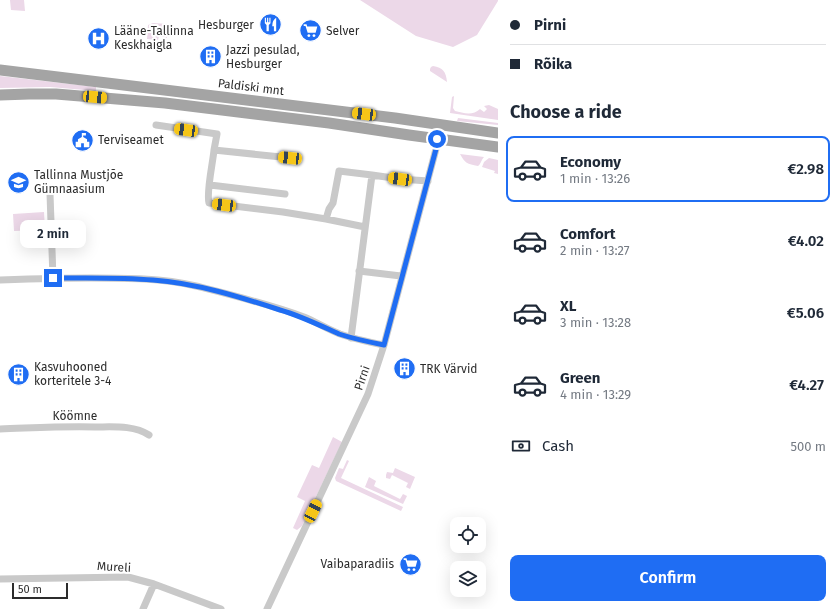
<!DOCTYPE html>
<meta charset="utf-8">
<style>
:root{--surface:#fff;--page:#f6f6f7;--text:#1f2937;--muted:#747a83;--line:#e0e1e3;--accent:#1f6df3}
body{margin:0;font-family:"Fira Sans",sans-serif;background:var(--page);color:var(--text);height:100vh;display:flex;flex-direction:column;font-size:15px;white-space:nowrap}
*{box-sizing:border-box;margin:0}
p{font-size:13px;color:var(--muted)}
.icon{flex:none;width:22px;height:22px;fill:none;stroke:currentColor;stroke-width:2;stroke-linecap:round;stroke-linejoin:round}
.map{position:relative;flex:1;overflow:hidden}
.side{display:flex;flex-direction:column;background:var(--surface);width:340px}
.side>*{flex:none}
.guide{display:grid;align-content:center;height:88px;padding:0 12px;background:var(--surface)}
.controls{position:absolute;left:450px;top:517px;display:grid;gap:8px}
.controls a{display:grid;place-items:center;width:36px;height:36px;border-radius:8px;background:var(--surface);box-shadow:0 4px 16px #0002;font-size:20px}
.scale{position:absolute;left:12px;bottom:10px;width:56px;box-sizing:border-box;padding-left:4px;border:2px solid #2c2c2c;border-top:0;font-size:11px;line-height:14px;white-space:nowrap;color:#2c2c2c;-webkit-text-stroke:3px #fff;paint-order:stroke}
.end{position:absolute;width:18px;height:18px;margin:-9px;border:5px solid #1f6df3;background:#fff;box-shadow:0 0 0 2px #fff}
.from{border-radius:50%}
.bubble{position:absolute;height:28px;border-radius:8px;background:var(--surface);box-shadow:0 4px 16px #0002;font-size:13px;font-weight:600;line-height:28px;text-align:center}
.car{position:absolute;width:12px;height:24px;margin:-12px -6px;border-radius:5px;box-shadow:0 0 3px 1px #0007;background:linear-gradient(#f5c518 24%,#345 0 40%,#f5c518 0 76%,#345 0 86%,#f5c518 0)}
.guide b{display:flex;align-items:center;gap:14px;height:38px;font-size:15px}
.guide b+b{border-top:1px solid var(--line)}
.guide i{width:10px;height:10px;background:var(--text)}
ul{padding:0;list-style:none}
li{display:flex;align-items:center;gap:12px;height:66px;margin:0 8px 6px;padding:0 4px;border:2px solid transparent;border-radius:8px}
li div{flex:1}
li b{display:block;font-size:15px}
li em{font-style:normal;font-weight:600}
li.active{border-color:var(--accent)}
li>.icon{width:36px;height:36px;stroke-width:1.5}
h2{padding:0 12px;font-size:18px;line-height:48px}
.pay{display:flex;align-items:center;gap:10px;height:44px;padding:0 12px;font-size:15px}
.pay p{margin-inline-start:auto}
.cta{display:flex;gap:8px;margin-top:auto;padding:8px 12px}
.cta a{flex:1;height:46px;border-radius:8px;background:var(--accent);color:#fff;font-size:16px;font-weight:600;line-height:46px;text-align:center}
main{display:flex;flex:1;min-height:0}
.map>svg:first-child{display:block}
.green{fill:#ecd8e8}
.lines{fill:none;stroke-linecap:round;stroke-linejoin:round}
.street{stroke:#c9c9c9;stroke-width:7}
.primary{stroke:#a4a4a4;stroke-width:11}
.route{stroke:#1f6df3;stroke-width:5}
.labels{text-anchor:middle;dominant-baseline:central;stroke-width:4;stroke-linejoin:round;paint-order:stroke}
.poi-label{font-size:12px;fill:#2c2c2c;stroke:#fff;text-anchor:start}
.street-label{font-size:12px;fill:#2c2c2c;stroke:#fff}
</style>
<main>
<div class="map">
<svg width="498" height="609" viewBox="0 0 498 609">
<rect width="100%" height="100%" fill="#fff"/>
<!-- green -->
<path class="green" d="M10,0H24L25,11L11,10Z
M360,0H498V1L477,35L453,47L416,36Z
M153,23L168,24L167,38L159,36L158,40L147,39L148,25Z
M433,66C443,68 446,71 447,82L430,71V69L431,67Z
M0,76L96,87V91L50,87L0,88Z
M454,96L453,108L455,111C463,113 473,116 480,109L484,112L487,109L484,106L489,105L498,109V120L450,113L452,97Z
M458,118L498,123V125L457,121Z
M460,154L484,157C481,160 481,164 478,166C467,164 465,163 460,154Z
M489,158L498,160V174L494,173L495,171L482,167L484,162Z
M44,212L45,230L14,231L13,214Z
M333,437L342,442L302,526L297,530L293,528L305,501L297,497L312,465L319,468Z
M347,460L349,461L341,478L403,507L401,511L336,481L335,478L339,468L343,469Z
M395,468L415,477L410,489L406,487L408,483L392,475L390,479L386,478V475L387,472L393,473Z
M369,477L376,481L374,486L400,499L403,494L407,496L403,504L365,487Z"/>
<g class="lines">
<!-- street -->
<path class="street" d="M156,125L217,134L214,150
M291,158L214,150C213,162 206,193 209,203L283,212L326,219L365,227
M210,185L285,194
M50,194L53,278
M326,219L329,209L333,203L339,171L372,175
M359,271L401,276
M0,280C30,279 60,278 91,278C126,278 162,278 196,286C232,295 269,304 304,317C316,322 327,329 340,334C354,339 369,342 384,345
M351,338L372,175L400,179L428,181
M0,429C32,428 63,426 95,427C113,427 134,425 149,435
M0,579L128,577L154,584L221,609
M143,609L154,584
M267,609L368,394L384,345L436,149L440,124"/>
<!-- primary -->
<path class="primary" d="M0,70L395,118L498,133
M0,95L29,94H56L165,103L329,123L409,135L498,147"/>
</g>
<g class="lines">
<!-- route -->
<path class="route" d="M53,278C87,278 120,277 153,280C196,283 240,297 280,310C301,316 319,325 339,334C354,339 369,342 384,345L436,149L437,139"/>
</g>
<!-- icons -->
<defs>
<symbol id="restaurant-disc" viewBox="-11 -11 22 22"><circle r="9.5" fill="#1f6df3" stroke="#fff"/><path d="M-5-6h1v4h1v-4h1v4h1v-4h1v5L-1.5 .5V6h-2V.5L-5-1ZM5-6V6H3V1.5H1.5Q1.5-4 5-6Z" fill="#fff"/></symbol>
<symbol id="supermarket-disc" viewBox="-11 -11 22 22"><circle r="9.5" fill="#1f6df3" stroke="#fff"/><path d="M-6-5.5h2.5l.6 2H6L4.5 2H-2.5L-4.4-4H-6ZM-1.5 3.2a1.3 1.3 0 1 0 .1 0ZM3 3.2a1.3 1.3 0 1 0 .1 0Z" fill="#fff"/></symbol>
<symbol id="hospital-disc" viewBox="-11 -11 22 22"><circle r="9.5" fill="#1f6df3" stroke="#fff"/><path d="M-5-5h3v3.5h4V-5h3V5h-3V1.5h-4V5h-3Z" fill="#fff"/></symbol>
<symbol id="building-disc" viewBox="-11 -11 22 22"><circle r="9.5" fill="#1f6df3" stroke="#fff"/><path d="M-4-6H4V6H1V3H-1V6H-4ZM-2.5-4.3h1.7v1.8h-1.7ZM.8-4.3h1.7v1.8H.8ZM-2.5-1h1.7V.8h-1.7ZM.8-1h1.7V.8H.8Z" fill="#fff"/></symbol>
<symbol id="civic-disc" viewBox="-11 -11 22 22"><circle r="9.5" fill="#1f6df3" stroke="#fff"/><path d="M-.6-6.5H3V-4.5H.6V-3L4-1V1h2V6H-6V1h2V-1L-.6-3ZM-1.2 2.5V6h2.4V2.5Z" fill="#fff"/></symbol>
<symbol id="school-disc" viewBox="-11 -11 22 22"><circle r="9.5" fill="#1f6df3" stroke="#fff"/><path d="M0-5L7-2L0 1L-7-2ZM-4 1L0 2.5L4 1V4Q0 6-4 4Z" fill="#fff"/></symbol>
</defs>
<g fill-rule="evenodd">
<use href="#restaurant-disc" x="258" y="12" width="25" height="25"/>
<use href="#supermarket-disc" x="298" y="18" width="25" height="25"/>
<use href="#hospital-disc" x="86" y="26" width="25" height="25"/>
<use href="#building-disc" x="198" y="44" width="25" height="25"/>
<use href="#civic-disc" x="70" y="128" width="25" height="25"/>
<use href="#school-disc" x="6" y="170" width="25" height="25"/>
<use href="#building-disc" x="392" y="356" width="25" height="25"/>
<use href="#building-disc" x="6" y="362" width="25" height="25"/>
<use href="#supermarket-disc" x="398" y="552" width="25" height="25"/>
</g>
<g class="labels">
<!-- poi labels -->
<g class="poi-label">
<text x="254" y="25" text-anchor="end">Hesburger</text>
<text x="114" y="31">Lääne-Tallinna<tspan x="114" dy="14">Keskhaigla</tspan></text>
<text x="326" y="31">Selver</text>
<text x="226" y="50">Jazzi pesulad,<tspan x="226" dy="14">Hesburger</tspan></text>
<text x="98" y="140">Terviseamet</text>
<text x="34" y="175">Tallinna Mustjõe<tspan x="34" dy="14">Gümnaasium</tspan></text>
<text x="34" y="367">Kasvuhooned<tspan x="34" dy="14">korteritele 3-4</tspan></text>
<text x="420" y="369">TRK Värvid</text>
<text x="394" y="564" text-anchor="end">Vaibaparadiis</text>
</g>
<!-- street labels -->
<g class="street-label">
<text transform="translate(251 87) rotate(7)">Paldiski mnt</text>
<text transform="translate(362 378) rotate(-71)">Pirni</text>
<text x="75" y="416">Köömne</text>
<text transform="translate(114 567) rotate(3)">Mureli</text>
</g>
</g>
</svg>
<div class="controls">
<a><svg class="icon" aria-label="locate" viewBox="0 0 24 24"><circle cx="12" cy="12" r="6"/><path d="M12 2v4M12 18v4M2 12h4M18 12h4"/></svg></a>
<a><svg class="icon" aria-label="layers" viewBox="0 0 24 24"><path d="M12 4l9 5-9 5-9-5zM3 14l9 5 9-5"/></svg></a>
</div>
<div class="scale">50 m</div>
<i class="end from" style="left:437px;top:139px"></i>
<i class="end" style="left:53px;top:278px"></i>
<div class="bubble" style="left:20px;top:220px;width:66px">2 min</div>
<i class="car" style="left:95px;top:97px;rotate:95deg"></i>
<i class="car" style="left:364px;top:114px;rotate:277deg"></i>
<i class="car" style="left:186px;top:130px;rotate:278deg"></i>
<i class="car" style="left:290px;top:158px;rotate:276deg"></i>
<i class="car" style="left:400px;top:179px;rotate:278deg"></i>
<i class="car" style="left:224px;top:205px;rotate:277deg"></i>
<i class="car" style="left:313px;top:511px;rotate:26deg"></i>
</div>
<section class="side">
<div class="guide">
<b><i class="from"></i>Pirni</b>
<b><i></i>Rõika</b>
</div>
<h2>Choose a ride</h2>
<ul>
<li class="active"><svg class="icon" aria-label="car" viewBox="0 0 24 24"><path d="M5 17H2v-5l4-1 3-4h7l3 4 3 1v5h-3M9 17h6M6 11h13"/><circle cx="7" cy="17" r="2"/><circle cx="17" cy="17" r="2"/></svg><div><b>Economy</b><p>1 min · 13:26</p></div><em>€2.98</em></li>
<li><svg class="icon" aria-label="car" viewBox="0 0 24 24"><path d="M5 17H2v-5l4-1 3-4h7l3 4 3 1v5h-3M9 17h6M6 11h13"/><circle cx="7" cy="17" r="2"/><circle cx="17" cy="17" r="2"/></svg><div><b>Comfort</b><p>2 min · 13:27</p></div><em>€4.02</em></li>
<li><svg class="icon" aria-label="car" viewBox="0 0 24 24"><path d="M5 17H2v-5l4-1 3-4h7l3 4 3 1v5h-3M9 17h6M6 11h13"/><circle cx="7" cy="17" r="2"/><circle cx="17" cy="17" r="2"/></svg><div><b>XL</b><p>3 min · 13:28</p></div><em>€5.06</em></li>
<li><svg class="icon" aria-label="car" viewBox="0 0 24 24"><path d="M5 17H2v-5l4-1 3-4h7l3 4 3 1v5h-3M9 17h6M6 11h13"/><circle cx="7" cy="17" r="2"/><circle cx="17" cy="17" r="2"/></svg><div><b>Green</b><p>4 min · 13:29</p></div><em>€4.27</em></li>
</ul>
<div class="pay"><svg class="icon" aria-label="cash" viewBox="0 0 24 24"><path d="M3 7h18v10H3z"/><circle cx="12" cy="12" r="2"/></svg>Cash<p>500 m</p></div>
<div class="cta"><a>Confirm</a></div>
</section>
</main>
